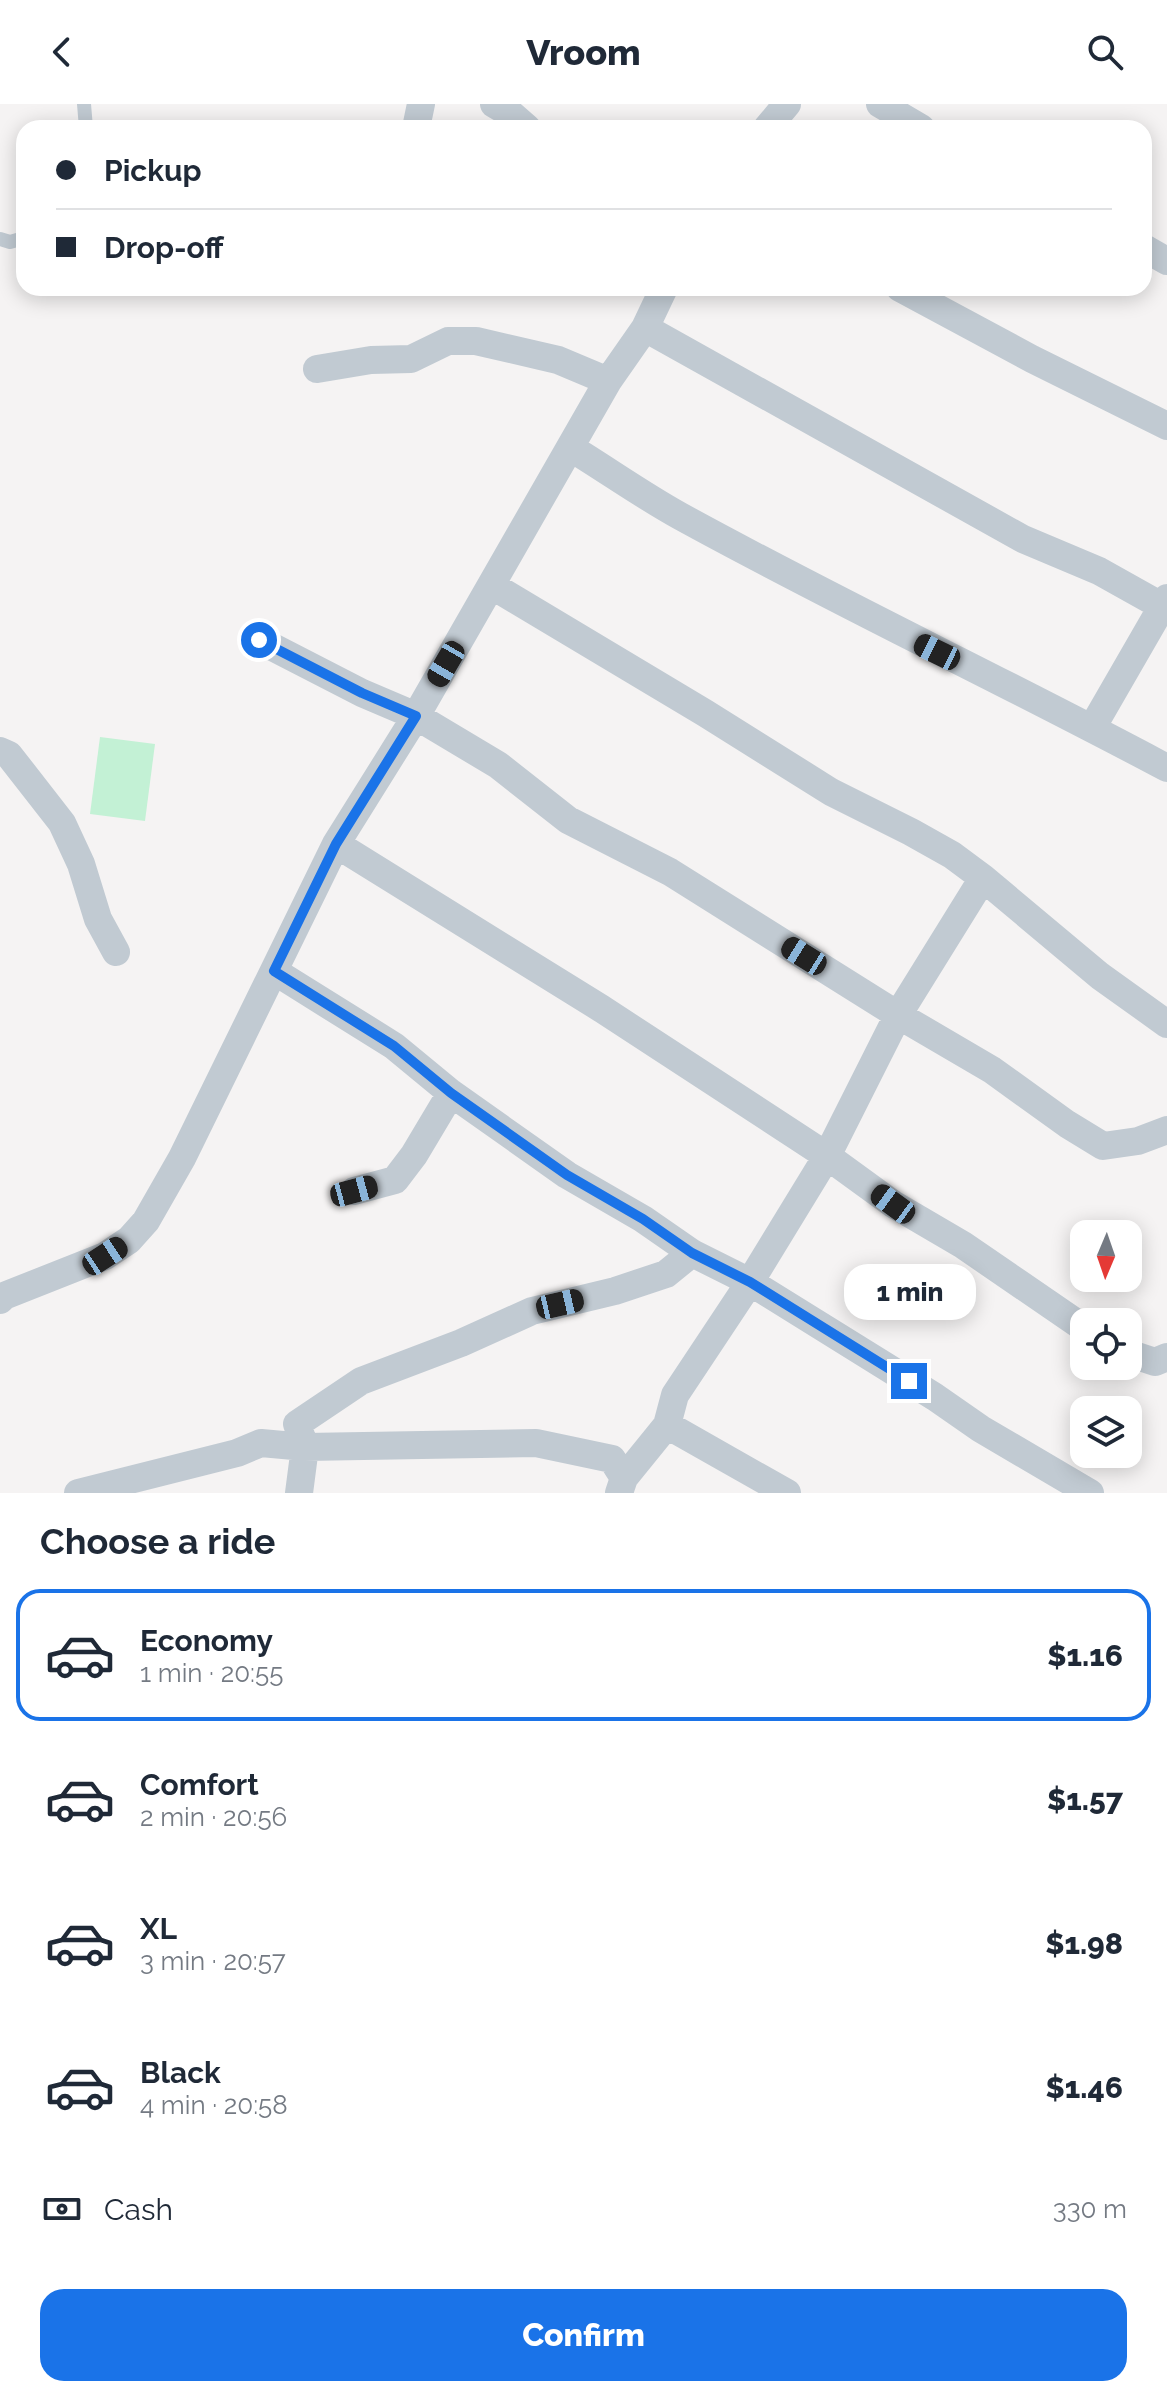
<!DOCTYPE html>
<meta charset="utf-8">
<style>
:root{--surface:#fff;--page:#f2f2f3;--text:#1f2937;--muted:#747a83;--line:#e0e1e3;--accent:#1a73e8}
body{margin:0;font-family:Raleway,sans-serif;background:var(--page);color:var(--text);height:100vh;display:flex;flex-direction:column;font-size:30px;white-space:nowrap}
*{box-sizing:border-box;margin:0}
p{font-size:26px;color:var(--muted)}
.icon{flex:none;width:44px;height:44px;fill:none;stroke:currentColor;stroke-width:2;stroke-linecap:round;stroke-linejoin:round}
.map{position:relative;height:1389px;overflow:hidden}
.drawer{display:flex;flex-direction:column;background:var(--surface);flex:1}
.drawer>*{flex:none}
.top-card{position:absolute;left:16px;top:16px;width:1136px;height:176px;border-radius:24px;box-shadow:0 4px 20px #0003;display:grid;align-content:center;height:176px;padding:0 40px;background:var(--surface)}
.needle{width:52px;rotate:182deg}
.buttons{position:absolute;left:1070px;top:1116px;display:grid;gap:16px}
.buttons a{display:grid;place-items:center;width:72px;height:72px;border-radius:16px;background:var(--surface);box-shadow:0 4px 20px #0003;font-size:40px}
.end{position:absolute;width:36px;height:36px;margin:-18px;border:10px solid #1a73e8;background:#fff;box-shadow:0 0 0 4px #fff}
.from{border-radius:50%}
.bubble{position:absolute;height:56px;border-radius:24px;background:var(--surface);box-shadow:0 4px 20px #0003;font-size:26px;font-weight:800;line-height:56px;text-align:center}
.car{position:absolute;width:24px;height:48px;margin:-24px -12px;border-radius:10px;box-shadow:0 0 6px 2px #0007;background:linear-gradient(#222 24%,#8ab4d8 0 40%,#222 0 76%,#8ab4d8 0 86%,#222 0)}
.top-card b{display:flex;align-items:center;gap:28px;height:76px;font-size:30px}
.top-card b+b{border-top:2px solid var(--line)}
.top-card i{width:20px;height:20px;background:var(--text)}
ul{padding:0;list-style:none}
li{display:flex;align-items:center;gap:24px;height:132px;margin:0 16px 12px;padding:0 24px;border:4px solid transparent;border-radius:24px}
li div{flex:1}
li b{display:block;font-size:30px}
li em{font-style:normal;font-weight:800}
li.active{border-color:var(--accent)}
li>.icon{width:72px;height:72px;stroke-width:1.5}
h2{padding:0 40px;font-size:36px;line-height:96px}
.pay{display:flex;align-items:center;gap:20px;height:88px;padding:0 40px;font-size:30px}
.pay p{margin-inline-start:auto}
.primary-button{display:flex;gap:16px;margin-top:auto;padding:16px 40px}
.primary-button a{flex:1;height:92px;border-radius:24px;background:var(--accent);color:#fff;font-size:32px;font-weight:800;line-height:92px;text-align:center}
header{display:flex;justify-content:space-between;align-items:center;height:104px;padding:0 40px;background:var(--surface);font-size:36px;font-weight:800}
.map>svg:first-child{display:block}
.green{fill:#c3f1d5}
.lines{fill:none;stroke-linecap:round;stroke-linejoin:round}
.service{stroke:#c1cad2;stroke-width:14}
.minor{stroke:#c1cad2;stroke-width:28}
.route{stroke:#1a73e8;stroke-width:10}
</style>
<header><svg class="icon" aria-label="back" viewBox="0 0 24 24"><path d="M15 5l-7 7 7 7"/></svg>Vroom<svg class="icon" aria-label="search" viewBox="0 0 24 24"><circle cx="10" cy="10" r="6"/><path d="M15 15l6 6"/></svg></header>
<div class="map">
<svg width="1167" height="1389" viewBox="0 0 1167 1389">
<rect width="100%" height="100%" fill="#f5f3f3"/>
<!-- green -->
<path class="green" d="M100,633L155,640L145,717L90,710Z"/>
<g class="lines">
<!-- service -->
<path class="service" d="M84,0L86,24
M0,135L10,138L24,134"/>
<!-- minor -->
<path class="minor" d="M494,0L511,10L527,24
M880,0L921,24
M416,24L421,0
M767,24L787,0
M1144,144L1167,157
M900,184L1032,255L1167,322
M645,224L1023,435L1099,467L1167,505
M317,265L371,256L411,255L448,237H476L558,256L608,277
M571,344C607,366 642,391 680,412C840,500 1006,578 1167,664
M491,481L705,609L831,688L911,728L952,751L983,774L1100,872L1167,920
M259,536L362,589L416,612L498,661L568,716L670,768L898,911L992,966L1067,1020L1103,1042L1138,1037L1167,1026
M1092,624L1167,494
M0,647L9,651L62,719L81,760L98,815L116,848
M336,740L602,905L827,1052L893,1100L963,1141L1084,1224
M274,867L394,942L451,989L567,1071L643,1115L692,1149L750,1178L935,1293L981,1325L1090,1389
M354,1087L395,1076L414,1051L451,989
M0,1196L4,1192L105,1152L129,1136L146,1117L182,1054L336,740L416,612L608,277L645,224L664,184
M1128,1249L1155,1258L1167,1253
M667,1321L787,1389
M78,1389L237,1349L261,1339L305,1343L536,1339L612,1355L624,1374
M299,1389L305,1343L297,1320L361,1277L461,1239L532,1207L615,1187L666,1170L692,1149
M619,1389L624,1374L667,1321L675,1291L750,1178L827,1052L898,911L983,774"/>
</g>
<g class="lines">
<!-- route -->
<path class="route" d="M259,536L362,589L416,612L336,740L274,867L394,942L451,989L567,1071L643,1115L692,1149L750,1178L909,1277"/>
</g>
</svg>
<div class="buttons">
<a><svg class="needle" viewBox="-14 -14 28 28"><path d="M0-13l5 13h-10z" fill="#e53935"/><path d="M0 13l5-13h-10z" fill="#747a83"/></svg></a>
<a><svg class="icon" aria-label="locate" viewBox="0 0 24 24"><circle cx="12" cy="12" r="6"/><path d="M12 2v4M12 18v4M2 12h4M18 12h4"/></svg></a>
<a><svg class="icon" aria-label="layers" viewBox="0 0 24 24"><path d="M12 4l9 5-9 5-9-5zM3 14l9 5 9-5"/></svg></a>
</div>
<i class="end from" style="left:259px;top:536px"></i>
<i class="end" style="left:909px;top:1277px"></i>
<div class="bubble" style="left:844px;top:1160px;width:132px">1 min</div>
<i class="car" style="left:937px;top:548px;rotate:296deg"></i>
<i class="car" style="left:446px;top:560px;rotate:210deg"></i>
<i class="car" style="left:804px;top:852px;rotate:302deg"></i>
<i class="car" style="left:354px;top:1087px;rotate:75deg"></i>
<i class="car" style="left:893px;top:1100px;rotate:306deg"></i>
<i class="car" style="left:105px;top:1152px;rotate:57deg"></i>
<i class="car" style="left:560px;top:1200px;rotate:77deg"></i>
<div class="top-card">
<b><i class="from"></i>Pickup</b>
<b><i></i>Drop-off</b>
</div>
</div>
<section class="drawer">
<h2>Choose a ride</h2>
<ul>
<li class="active"><svg class="icon" aria-label="car" viewBox="0 0 24 24"><path d="M5 17H2v-5l4-1 3-4h7l3 4 3 1v5h-3M9 17h6M6 11h13"/><circle cx="7" cy="17" r="2"/><circle cx="17" cy="17" r="2"/></svg><div><b>Economy</b><p>1 min · 20:55</p></div><em>$1.16</em></li>
<li><svg class="icon" aria-label="car" viewBox="0 0 24 24"><path d="M5 17H2v-5l4-1 3-4h7l3 4 3 1v5h-3M9 17h6M6 11h13"/><circle cx="7" cy="17" r="2"/><circle cx="17" cy="17" r="2"/></svg><div><b>Comfort</b><p>2 min · 20:56</p></div><em>$1.57</em></li>
<li><svg class="icon" aria-label="car" viewBox="0 0 24 24"><path d="M5 17H2v-5l4-1 3-4h7l3 4 3 1v5h-3M9 17h6M6 11h13"/><circle cx="7" cy="17" r="2"/><circle cx="17" cy="17" r="2"/></svg><div><b>XL</b><p>3 min · 20:57</p></div><em>$1.98</em></li>
<li><svg class="icon" aria-label="car" viewBox="0 0 24 24"><path d="M5 17H2v-5l4-1 3-4h7l3 4 3 1v5h-3M9 17h6M6 11h13"/><circle cx="7" cy="17" r="2"/><circle cx="17" cy="17" r="2"/></svg><div><b>Black</b><p>4 min · 20:58</p></div><em>$1.46</em></li>
</ul>
<div class="pay"><svg class="icon" aria-label="cash" viewBox="0 0 24 24"><path d="M3 7h18v10H3z"/><circle cx="12" cy="12" r="2"/></svg>Cash<p>330 m</p></div>
<div class="primary-button"><a>Confirm</a></div>
</section>
